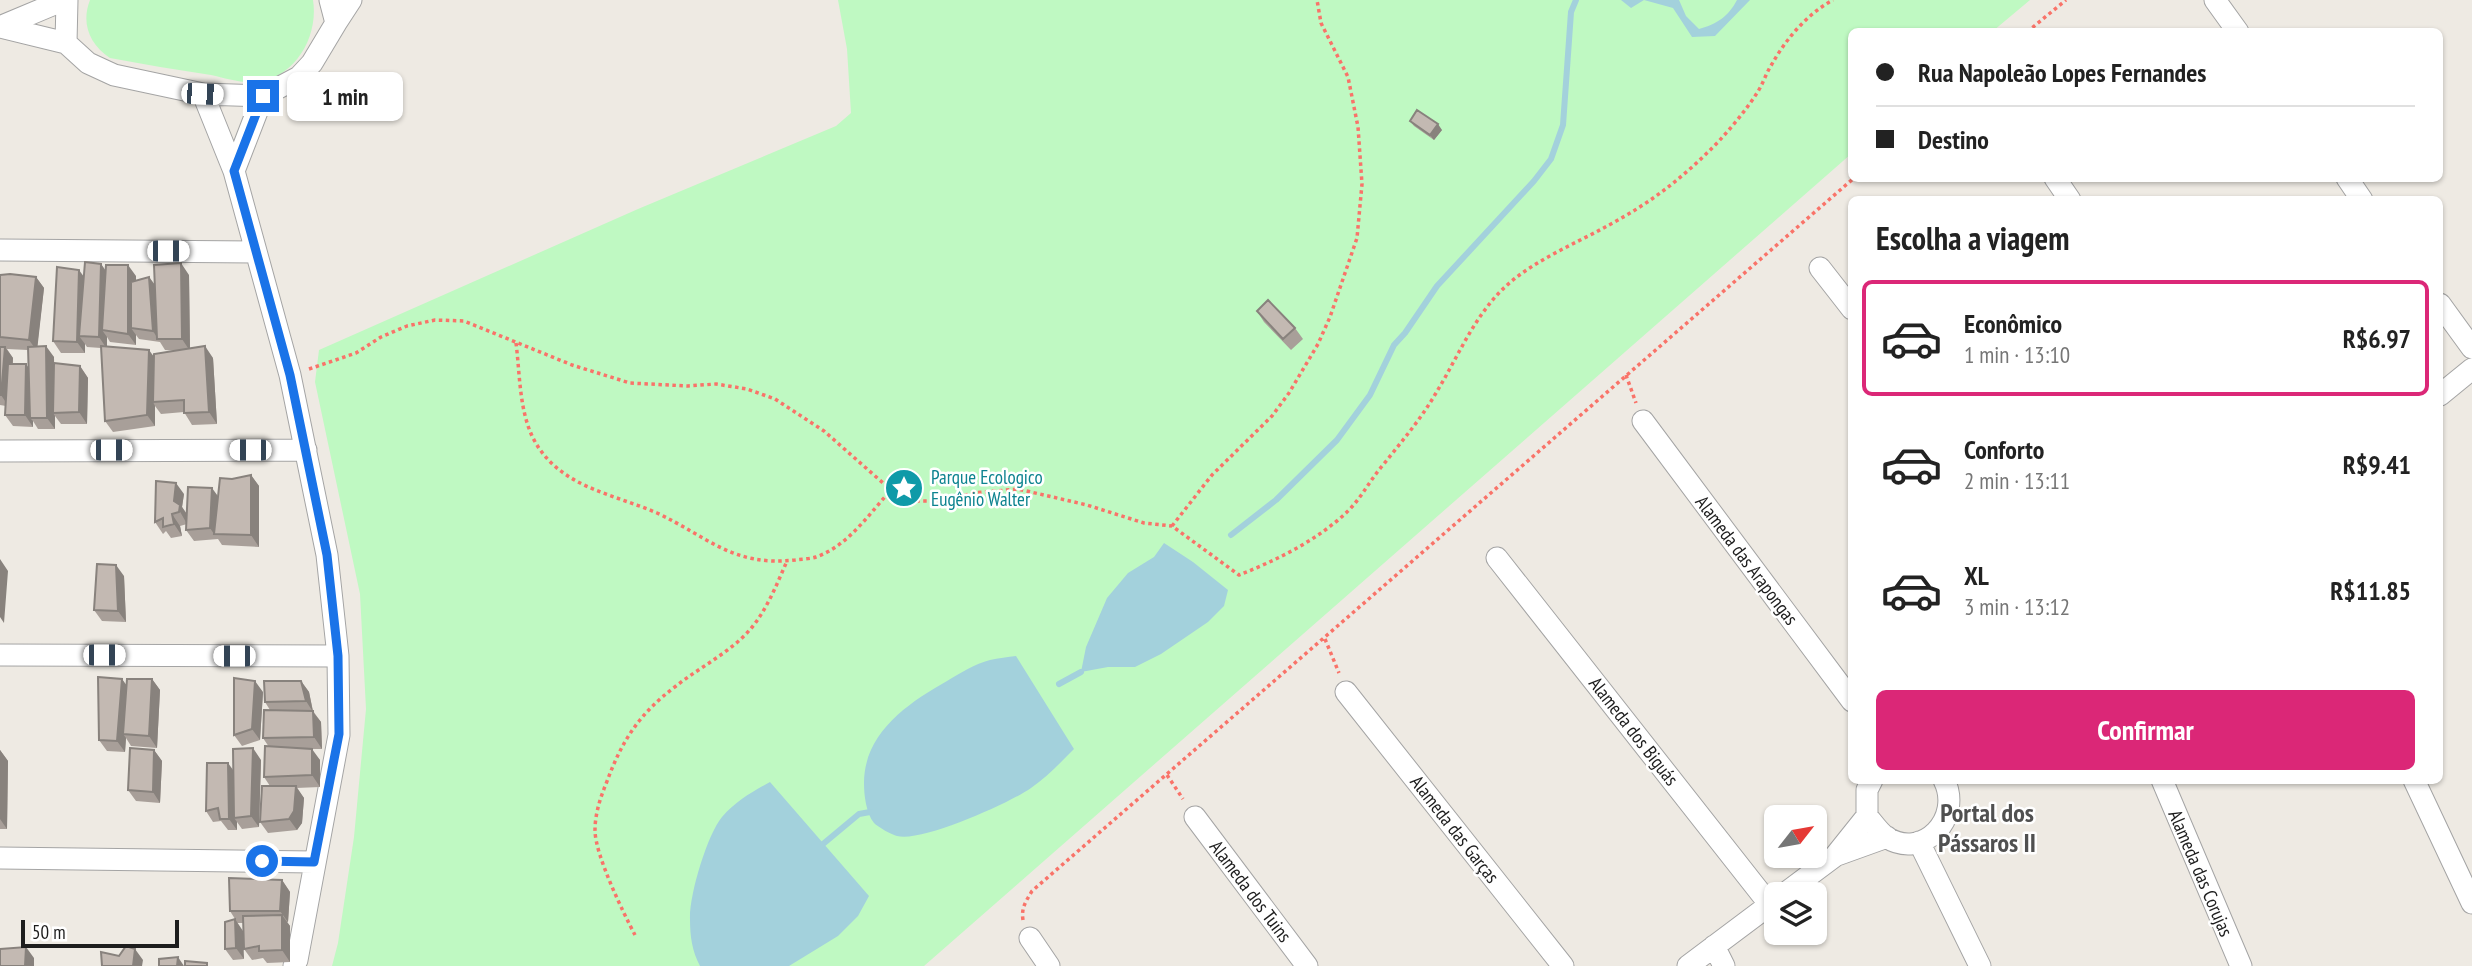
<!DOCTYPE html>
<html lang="pt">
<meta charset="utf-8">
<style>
:root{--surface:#fff;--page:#f6f6f6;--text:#222;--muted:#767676;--line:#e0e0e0;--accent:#db2777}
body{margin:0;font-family:"PT Sans Narrow",sans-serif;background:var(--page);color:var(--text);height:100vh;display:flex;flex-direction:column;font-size:26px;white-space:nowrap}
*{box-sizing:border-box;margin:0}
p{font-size:23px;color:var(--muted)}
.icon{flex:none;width:38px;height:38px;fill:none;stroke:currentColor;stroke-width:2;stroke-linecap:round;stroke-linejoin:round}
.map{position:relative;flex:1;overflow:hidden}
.sheet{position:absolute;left:1848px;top:196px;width:595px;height:588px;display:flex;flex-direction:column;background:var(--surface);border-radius:10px;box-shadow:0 2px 5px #0004}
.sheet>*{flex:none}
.guide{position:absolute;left:1848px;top:28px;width:595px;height:154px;border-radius:10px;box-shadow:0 2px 5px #0004;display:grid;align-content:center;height:154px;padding:0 28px;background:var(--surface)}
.needle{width:46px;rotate:59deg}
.tools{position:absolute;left:1764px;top:805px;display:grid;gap:14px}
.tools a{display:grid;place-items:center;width:63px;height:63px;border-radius:10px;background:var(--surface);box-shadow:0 2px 5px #0004;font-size:35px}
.scale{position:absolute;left:21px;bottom:18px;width:158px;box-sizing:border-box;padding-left:7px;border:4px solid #1d1d1d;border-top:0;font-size:19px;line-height:24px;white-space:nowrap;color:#1d1d1d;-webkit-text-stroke:5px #fff;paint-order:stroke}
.end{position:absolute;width:32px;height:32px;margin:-16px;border:9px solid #1a73e8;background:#fff;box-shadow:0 0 0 4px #fff}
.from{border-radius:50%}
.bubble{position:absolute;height:49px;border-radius:10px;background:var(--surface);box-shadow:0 2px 5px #0004;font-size:23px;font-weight:700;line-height:49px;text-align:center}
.car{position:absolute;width:21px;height:42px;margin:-21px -10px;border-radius:9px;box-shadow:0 0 5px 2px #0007;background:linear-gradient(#fff 24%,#345 0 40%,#fff 0 76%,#345 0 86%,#fff 0)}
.guide b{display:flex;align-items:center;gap:24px;height:66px;font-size:26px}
.guide b+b{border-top:2px solid var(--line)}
.guide i{width:18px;height:18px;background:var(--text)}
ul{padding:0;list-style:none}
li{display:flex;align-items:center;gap:21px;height:116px;margin:0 14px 10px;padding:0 14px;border:4px solid transparent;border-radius:10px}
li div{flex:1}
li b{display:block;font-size:26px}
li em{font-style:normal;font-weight:700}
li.current{border-color:var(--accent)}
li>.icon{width:63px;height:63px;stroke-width:1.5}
h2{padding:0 28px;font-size:32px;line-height:84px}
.action{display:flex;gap:14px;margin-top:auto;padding:14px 28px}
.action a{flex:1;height:80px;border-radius:10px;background:var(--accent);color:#fff;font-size:28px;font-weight:700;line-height:80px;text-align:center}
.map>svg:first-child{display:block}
.park{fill:#bff9c2}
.water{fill:#a3d1dc}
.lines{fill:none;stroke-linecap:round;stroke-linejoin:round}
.stream{stroke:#a3d1dc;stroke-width:6}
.minor-casing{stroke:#a4a4a4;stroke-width:23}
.path{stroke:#f97369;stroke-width:3.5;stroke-dasharray:3.5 3.5;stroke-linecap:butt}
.minor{stroke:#fff;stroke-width:21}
.wall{fill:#a89f99;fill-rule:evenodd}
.shaded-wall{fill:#88827d}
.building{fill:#c3b9b2;stroke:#88827d;stroke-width:2}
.route{stroke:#1a73e8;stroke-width:9}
.labels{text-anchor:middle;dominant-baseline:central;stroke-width:5;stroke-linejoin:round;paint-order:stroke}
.culture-label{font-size:19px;fill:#0d838f;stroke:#fff;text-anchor:start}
.street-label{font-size:19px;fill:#1d1d1d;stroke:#fff}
.district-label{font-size:26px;font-weight:bold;fill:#505050;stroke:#fff}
</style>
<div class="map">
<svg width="2472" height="966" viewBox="0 0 2472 966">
<rect width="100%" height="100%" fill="#eeeae3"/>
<!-- park -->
<path class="park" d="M90,0H313C319,37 294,80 254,82C240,83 224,78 211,75C177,70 143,64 110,58C89,44 81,23 90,0Z
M838,0H2030L1993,31L1852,32L1851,154L924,966H332L338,943L354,837L366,709L360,594L315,382L319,350L638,209L836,126L851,113L847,49Z"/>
<!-- water -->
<path class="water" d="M1621,0H1679L1686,16L1699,29C1717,24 1728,17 1737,0H1750L1715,36L1692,37L1673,8L1644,0L1631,8Z
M1164,543L1193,562L1228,590L1224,606L1208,622L1161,654L1135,667H1108L1081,672L1086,647L1107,598L1128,573L1154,557Z
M1016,656L1074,749C1060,763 1047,777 1031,788C1010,803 921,843 897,836C892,835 878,827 874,823C866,813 864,795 864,783C864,733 908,703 947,681C960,673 975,664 990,660C998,658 1008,657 1016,656Z
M770,782L869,896L858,916L838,936L789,966H700C692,951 690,936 690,919C689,896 707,835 722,817C736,801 752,792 770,782Z"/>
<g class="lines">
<!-- stream -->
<path class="stream" d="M1231,535L1276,500L1337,440L1370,395L1394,345L1405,333L1437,286L1534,181L1551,159L1563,125L1571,12L1576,0
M1059,684L1081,672
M823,844L859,814L870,812"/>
<defs>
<path id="minor" d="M67,0L66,43L88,63L114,75L203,94L263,96L299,77L312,63L336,23L330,0
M2215,0L2238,32
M336,23L351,0
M2,26L64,0
M0,27L66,43
M203,94L234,171L290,375L327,555L338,656L339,735L297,960L294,966
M234,171L263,96
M2055,178L2070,200
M2347,178L2362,200
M0,250L255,252
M1820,268L1852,309
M2440,304L2472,348
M2440,395L2472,369
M1643,421L1852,701
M0,451L306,450
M1497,558L1770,905
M0,655L338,656
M1346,692L1563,966
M1872,780L1867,790V816C1873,823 1879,832 1886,837C1923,861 1963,818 1944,780
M2162,780L2241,966
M2414,780L2472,903
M1195,817L1307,966
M1919,842L1980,966
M1837,855L1887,837
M0,858L314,862
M1784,894L1835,856L1867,816
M1030,938L1049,966
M1714,946L1724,966
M1688,966L1776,900"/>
</defs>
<!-- minor casing -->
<use href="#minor" class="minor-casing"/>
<!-- path -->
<path class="path" d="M2027,32L2066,0
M516,343C520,374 519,409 533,438C558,487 611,493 657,513C708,537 733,567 795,560C802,559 810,559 816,557C848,546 869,514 891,490
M309,369L356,353L381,337L407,326L435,320L464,321L572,365L630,383L688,386L716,384L747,389L775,399L824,431L891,490L918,501H946L973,493L1018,489L1087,505L1144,523L1172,526L1239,575C1277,560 1318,540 1348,511C1362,497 1370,480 1383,465C1402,441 1421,419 1436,393C1458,357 1474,316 1505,287C1534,260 1575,244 1609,225C1652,202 1684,177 1718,142C1732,127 1746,110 1757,93C1763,84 1766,73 1772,64C1786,39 1807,14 1833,0
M1626,375L1636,403
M1172,526L1212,475L1272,416L1289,393L1318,344L1330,317L1357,238L1362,184L1358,127L1348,77L1321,23L1317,0
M1325,639L1339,673
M1167,775L1183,799
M1023,920C1021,908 1026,901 1032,891L1854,178
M635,935C623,912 595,855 595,830C595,815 600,798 606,784C622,740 639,714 676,686C699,668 725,655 745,635C765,615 776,586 787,561"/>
<!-- minor -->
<use href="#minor" class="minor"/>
</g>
<!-- wall -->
<path class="wall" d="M1410,121L1442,130L1434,140L1414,126Z
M101,264L106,271L136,276V281L149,277L155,285L189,275L190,349L213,358L217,424L192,425L184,412L161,414L155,406V426L113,432L105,421L101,348L87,347L85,344V353H61L53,341L84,277ZM136,335L139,339L160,342L165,350L178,351L154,357L107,347V337L110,342L136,345Z
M0,275L36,277L44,288L37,347L54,357V370L80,366L88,378L87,424H61L55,416V429H38L33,421V427L13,426L5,415L6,406L0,405ZM7,349L28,350L29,368L13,364V358Z
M1257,311L1295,328L1303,339L1291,350L1264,322Z
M251,475L259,486V547L222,545L218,539L194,541L186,530L187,524L180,526L182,536L171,538L166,531L163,534L155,522L184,494L182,507L187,514L218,496L232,479Z
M124,576L126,622L102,621L94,610Z
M122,679L126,686L152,679L160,690L157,748L131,746L126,738L125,752L107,751L99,740Z
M301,681L309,692L313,711L321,722L322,749H307L320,760V787L296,788L304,798L302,823L297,830L268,833L260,822L270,786L264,777L269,747L263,738L270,710L265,702Z
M263,692L260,740L242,746L234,735Z
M0,750L8,761L7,829H0Z
M154,750L162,761L160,803L136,801L128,790Z
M261,760L259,827L242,829L237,822V830H228L221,821L213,822L206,811L233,770Z
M282,880L290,892L288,922H287L290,926V962L267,963L263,958L252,960L244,949L243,923H237L244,959L233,960L225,949L235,919L230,911Z"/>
<!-- shaded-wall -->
<path class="shaded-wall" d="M1438,124L1442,130L1434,140L1430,135Z
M181,263L189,275L190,351L182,339Z
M101,264L109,276L102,330L107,337V349L99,337Z
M128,265L136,276V329L131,328L136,335V345L128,334Z
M79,270L87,281L79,336L85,344V353L77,342Z
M36,277L44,288L37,351L29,340Z
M149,277L157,288L158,339L153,331Z
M46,346L54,357L55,413H53L55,416V429L47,418Z
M205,346L213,358L217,424L209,412Z
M5,347L13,358L9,407L1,395Z
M149,350L157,361L153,402L155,406V426L147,415Z
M26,364L34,375L30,418L33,421V427L25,415Z
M80,366L88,378L87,424L79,412Z
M251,475L259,486V547L251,535Z
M176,483L184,494L182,507L188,516L187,524L174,501Z
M212,488L220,499L214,534L210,528Z
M172,514L180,526L182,536L174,524Z
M0,559L8,571L4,623L0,617Z
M116,565L124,576L126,622L118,611Z
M122,679L130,690L123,734L126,738L125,752L117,741Z
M152,679L160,690L157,748L149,736Z
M255,681L263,692L260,740L252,729Z
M301,681L309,692L313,712L321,722L322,749L314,737L313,712L306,701Z
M253,748L261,760L259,827L251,816Z
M312,749L320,760V787L312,775Z
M0,750L8,761L7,829L0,819Z
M154,750L162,761L160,803L153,792Z
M228,763L236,774L234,818L237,822V830L229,819Z
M296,786L304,798L302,823L297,830L289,819Z
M282,880L290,892L288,922L280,911Z
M282,915L290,926V962L282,950Z
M235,919L243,931L244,959L236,948Z
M26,947L34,958V966H25Z
M135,949L143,960L142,966H133Z
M178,957L184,966H177Z"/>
<!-- building -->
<path class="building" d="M1417,110L1438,124L1430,135L1410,121Z
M85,262L101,264L99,337L79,336Z
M181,263L182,339H157L154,265Z
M106,265H128V334L102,330Z
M57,267L79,270L77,342L53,341Z
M10,274L36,277L29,340L0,337V275Z
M149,277L153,331L131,328V282Z
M1268,300L1295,328L1283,339L1257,311Z
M46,346L47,418H30L28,347Z
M101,346L149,350L147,415L105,421Z
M205,346L209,412L184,413V400L153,402L154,354Z
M0,347H5L1,395H0Z
M54,363L80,366L79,412L53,413Z
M8,364H26L25,415H5Z
M251,475V535L214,534L220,478L232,479Z
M156,481L176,483L174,501L180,505L179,512L172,514L174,524L163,527V518L155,522Z
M188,487L212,488L210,528L186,530Z
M97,564L116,565L118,611L94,610Z
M98,677L122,679L117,741L99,740Z
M234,678L255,681L252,729L234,735Z
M127,679H152L149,736L123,734Z
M264,681H301L306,701L265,702Z
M264,710L313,711L314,737L263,738Z
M265,746L312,749V775L264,777Z
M130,748L154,750L153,792L128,790Z
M253,748L251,816L234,818L233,749Z
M207,763H228L229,819H220L218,808L206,811Z
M262,786H296L294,811L289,819L260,822Z
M229,878L282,880L280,911H230Z
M282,915V950L259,951V946L244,949L243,916Z
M235,919L236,948L225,949V922Z
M126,946L135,949L133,966H102L101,952L119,956Z
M26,947L25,966H0V949Z
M178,957L177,966H159V959Z
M185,961L207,963V966H185Z"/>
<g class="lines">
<!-- route -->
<path class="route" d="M262,861L314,862L339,734L338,656L327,555L290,375L234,171L263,96"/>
</g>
<!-- icons -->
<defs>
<symbol id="sight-disc" viewBox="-11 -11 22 22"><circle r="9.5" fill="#0f9aa8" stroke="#fff"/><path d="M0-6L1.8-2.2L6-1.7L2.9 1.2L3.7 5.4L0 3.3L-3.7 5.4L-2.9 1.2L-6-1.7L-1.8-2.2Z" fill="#fff"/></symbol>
</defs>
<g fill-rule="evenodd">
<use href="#sight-disc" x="882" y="466" width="44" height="44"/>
</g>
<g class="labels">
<!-- culture labels -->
<g class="culture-label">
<text x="931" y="477">Parque Ecologico<tspan x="931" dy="22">Eugênio Walter</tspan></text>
</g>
<!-- street labels -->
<g class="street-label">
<text transform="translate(1747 560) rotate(53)">Alameda das Arapongas</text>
<text transform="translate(1634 731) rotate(52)">Alameda dos Biguás</text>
<text transform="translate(1455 829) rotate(52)">Alameda das Garças</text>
<text transform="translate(2201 873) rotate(67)">Alameda das Corujas</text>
<text transform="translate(1251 891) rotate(53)">Alameda dos Tuins</text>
</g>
<!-- district labels -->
<g class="district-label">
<text x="1987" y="812">Portal dos<tspan x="1987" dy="30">Pássaros II</tspan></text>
</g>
</g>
</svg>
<div class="tools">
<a><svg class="needle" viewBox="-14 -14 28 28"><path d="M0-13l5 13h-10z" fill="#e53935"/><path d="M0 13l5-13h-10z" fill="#767676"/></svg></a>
<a><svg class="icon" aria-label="layers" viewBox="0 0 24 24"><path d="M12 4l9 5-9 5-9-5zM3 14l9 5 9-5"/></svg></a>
</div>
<div class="scale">50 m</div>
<i class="end from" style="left:262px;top:861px"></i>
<i class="end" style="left:263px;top:96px"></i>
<div class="bubble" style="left:287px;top:72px;width:116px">1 min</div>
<i class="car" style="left:202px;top:94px;rotate:92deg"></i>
<i class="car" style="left:168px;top:251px;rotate:90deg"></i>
<i class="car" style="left:111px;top:450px;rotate:90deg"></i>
<i class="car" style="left:250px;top:450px;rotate:270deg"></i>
<i class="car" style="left:104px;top:655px;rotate:90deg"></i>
<i class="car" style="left:234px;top:656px;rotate:270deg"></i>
<div class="guide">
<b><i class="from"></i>Rua Napoleão Lopes Fernandes</b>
<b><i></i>Destino</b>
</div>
<section class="sheet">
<h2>Escolha a viagem</h2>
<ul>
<li class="current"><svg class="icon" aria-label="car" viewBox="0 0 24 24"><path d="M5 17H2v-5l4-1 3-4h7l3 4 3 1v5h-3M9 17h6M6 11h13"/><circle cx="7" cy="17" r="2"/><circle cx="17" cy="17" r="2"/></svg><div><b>Econômico</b><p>1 min · 13:10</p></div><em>R$6.97</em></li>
<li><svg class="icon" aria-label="car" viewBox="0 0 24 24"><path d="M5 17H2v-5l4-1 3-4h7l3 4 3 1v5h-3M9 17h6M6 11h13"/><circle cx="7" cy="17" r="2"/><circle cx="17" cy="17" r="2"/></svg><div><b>Conforto</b><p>2 min · 13:11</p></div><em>R$9.41</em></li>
<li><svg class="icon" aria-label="car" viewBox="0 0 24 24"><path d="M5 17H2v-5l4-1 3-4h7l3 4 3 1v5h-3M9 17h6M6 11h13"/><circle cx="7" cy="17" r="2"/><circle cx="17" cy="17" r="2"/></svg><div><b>XL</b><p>3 min · 13:12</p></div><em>R$11.85</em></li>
</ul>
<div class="action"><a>Confirmar</a></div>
</section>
</div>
